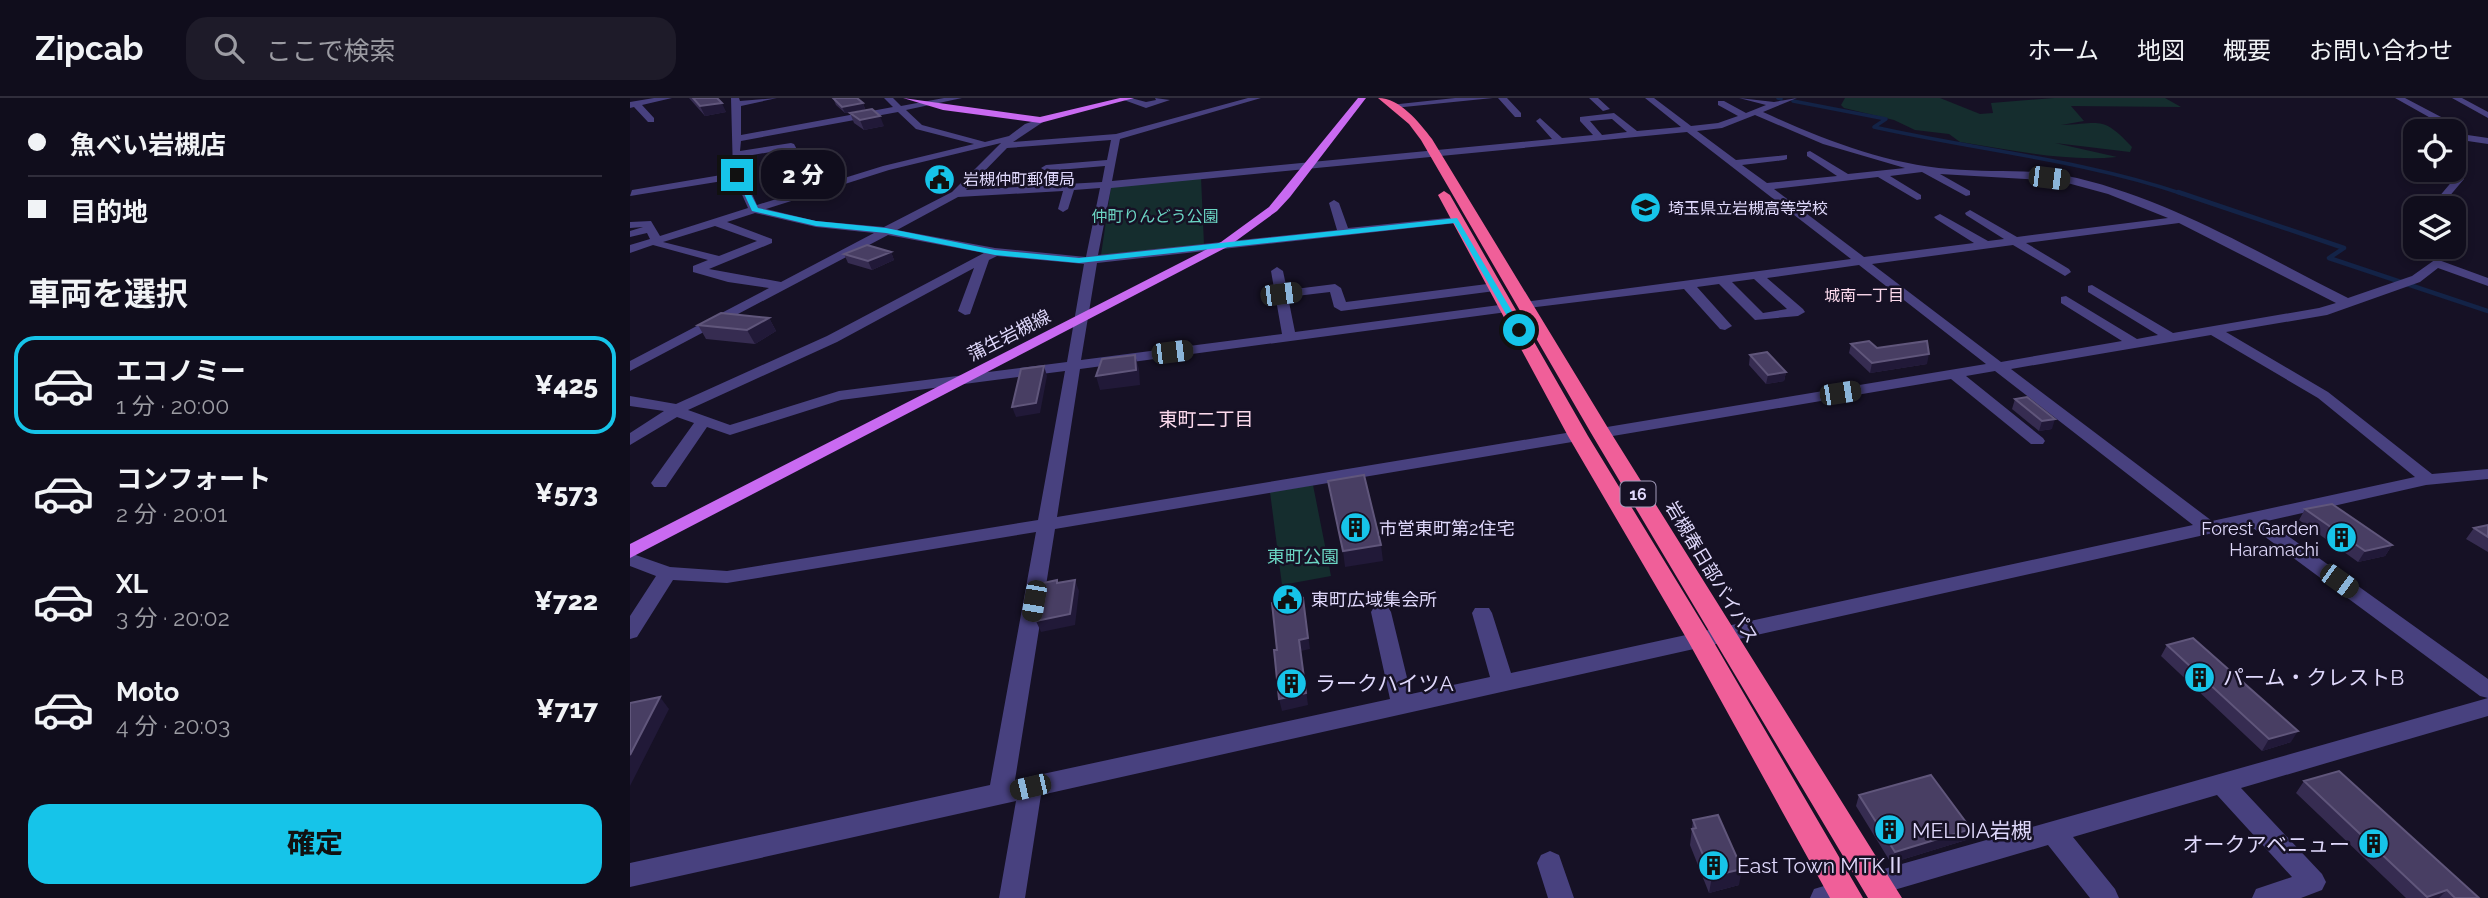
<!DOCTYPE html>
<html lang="ja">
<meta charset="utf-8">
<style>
:root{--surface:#100d1c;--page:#1e1b29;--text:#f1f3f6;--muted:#9c9ca3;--line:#302d3b;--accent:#16c4e9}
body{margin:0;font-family:Raleway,"Noto Sans JP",sans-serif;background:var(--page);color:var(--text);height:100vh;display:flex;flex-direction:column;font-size:26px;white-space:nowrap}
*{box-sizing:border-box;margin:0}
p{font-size:23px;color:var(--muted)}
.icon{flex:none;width:38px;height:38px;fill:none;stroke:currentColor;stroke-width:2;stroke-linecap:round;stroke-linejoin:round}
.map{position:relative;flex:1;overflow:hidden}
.sheet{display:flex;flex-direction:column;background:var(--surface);width:630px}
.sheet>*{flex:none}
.hud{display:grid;align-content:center;height:154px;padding:0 28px;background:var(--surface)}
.buttons{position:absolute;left:1773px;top:21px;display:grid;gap:14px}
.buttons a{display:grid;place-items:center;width:63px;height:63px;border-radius:14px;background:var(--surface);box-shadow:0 4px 10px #0003,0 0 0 2px var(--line);font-size:35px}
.end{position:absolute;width:32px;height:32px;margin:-16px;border:9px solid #16c4e9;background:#111;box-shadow:0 0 0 4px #111}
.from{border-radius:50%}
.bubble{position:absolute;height:49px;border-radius:21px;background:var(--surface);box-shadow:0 4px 10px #0003,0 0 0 2px var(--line);font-size:23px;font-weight:800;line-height:49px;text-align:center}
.car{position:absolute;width:21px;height:42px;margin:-21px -10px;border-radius:9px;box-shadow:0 0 5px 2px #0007;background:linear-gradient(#222 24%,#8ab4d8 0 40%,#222 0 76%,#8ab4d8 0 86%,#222 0)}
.hud b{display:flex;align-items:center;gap:24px;height:66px;font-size:26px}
.hud b+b{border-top:2px solid var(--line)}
.hud i{width:18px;height:18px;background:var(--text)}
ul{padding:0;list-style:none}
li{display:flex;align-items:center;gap:21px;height:98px;margin:0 14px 10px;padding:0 14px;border:4px solid transparent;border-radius:21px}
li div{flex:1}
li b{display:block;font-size:26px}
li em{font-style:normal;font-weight:800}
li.selected{border-color:var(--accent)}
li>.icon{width:63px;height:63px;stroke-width:1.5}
h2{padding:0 28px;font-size:32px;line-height:84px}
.cta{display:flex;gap:14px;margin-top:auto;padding:14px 28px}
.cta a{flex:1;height:80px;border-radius:21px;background:var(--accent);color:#111;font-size:28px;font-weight:800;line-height:80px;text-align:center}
header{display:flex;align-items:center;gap:42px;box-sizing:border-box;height:98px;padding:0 35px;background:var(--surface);border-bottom:2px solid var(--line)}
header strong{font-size:33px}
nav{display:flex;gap:38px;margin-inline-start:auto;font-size:24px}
.search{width:490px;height:63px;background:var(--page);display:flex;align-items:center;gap:18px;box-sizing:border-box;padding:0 24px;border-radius:21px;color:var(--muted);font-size:26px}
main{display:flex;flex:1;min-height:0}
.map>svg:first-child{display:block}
.green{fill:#152d2e}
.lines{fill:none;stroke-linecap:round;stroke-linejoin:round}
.stream-far1{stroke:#132347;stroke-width:3.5}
.stream{stroke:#132347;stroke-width:4.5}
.minor{fill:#48417f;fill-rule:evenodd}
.major{fill:#c96af1;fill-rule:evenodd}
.highway{fill:#f05f99;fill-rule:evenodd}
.wall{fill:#362c51}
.shaded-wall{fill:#211938}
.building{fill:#483e63;stroke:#60567b;stroke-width:2}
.route{fill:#16c4e9}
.labels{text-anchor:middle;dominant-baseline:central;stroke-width:5;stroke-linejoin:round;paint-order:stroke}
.far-poi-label{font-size:16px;fill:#dfd8fb;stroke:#161125;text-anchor:start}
.far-park-label{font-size:16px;fill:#6bd5c3;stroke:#161125}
.far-neighbourhood-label{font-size:16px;fill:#fcdaed;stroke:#161125}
.shield{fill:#161125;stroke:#a39cbb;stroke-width:2}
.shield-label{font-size:16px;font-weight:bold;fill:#dfd8fb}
.street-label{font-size:18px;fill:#dfd8fb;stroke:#161125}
.poi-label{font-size:18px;fill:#dfd8fb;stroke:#161125;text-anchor:start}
.park-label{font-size:18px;fill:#6bd5c3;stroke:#161125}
.neighbourhood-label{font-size:19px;fill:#fcdaed;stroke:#161125}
.near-poi-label{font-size:21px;fill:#dfd8fb;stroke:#161125;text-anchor:start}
</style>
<header>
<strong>Zipcab</strong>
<div class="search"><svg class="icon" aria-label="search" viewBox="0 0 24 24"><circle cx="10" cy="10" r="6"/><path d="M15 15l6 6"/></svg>ここで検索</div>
<nav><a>ホーム</a><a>地図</a><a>概要</a><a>お問い合わせ</a></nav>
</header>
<main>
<section class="sheet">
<div class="hud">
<b><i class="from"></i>魚べい岩槻店</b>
<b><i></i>目的地</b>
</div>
<h2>車両を選択</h2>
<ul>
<li class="selected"><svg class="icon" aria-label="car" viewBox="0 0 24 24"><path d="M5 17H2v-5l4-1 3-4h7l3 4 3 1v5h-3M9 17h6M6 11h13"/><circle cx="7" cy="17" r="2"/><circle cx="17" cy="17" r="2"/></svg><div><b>エコノミー</b><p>1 分 · 20:00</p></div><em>¥425</em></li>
<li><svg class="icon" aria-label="car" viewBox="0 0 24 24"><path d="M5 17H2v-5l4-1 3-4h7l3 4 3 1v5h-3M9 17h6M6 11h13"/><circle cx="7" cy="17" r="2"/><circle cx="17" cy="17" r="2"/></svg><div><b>コンフォート</b><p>2 分 · 20:01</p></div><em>¥573</em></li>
<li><svg class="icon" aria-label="car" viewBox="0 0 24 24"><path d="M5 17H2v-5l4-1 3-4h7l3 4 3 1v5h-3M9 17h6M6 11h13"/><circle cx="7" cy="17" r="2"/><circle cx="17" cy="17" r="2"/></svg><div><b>XL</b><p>3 分 · 20:02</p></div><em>¥722</em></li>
<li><svg class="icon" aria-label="car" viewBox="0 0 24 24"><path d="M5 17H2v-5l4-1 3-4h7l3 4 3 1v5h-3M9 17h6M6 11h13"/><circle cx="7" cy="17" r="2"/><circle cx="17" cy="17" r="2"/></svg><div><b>Moto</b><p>4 分 · 20:03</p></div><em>¥717</em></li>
</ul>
<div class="cta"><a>確定</a></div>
</section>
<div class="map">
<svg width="1858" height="800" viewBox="0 0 1858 800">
<rect width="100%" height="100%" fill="#161125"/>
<!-- green -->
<path class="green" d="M1215,0H1310L1350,16L1363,15L1361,5L1424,0H1535L1551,9L1441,8L1454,23L1431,27C1471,26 1472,17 1502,49L1500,54L1425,45L1487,59C1435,64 1382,52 1330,44L1319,36L1285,32L1264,22L1214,10L1211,7Z
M571,79L574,147L471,157L481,89Z
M683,387L701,478L652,487L640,394Z"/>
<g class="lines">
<!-- stream-far1 -->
<path class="stream-far1" d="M1148,0L1151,1
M1163,3L1256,21L1244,29C1347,52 1453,62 1553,96"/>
<!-- stream -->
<path class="stream" d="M1548,94L1714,150L1699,160L1858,213"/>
<!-- minor -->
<path class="minor" d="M24,0H42L12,7L24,20V24H18L4,9L0,10V4Z
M101,0H109L110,3L147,0L111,8V37L263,9L254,0H263L271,8L314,0H332L276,12L292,27L355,44L379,38L395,26L413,20V24L383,44L486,36L618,0H631L490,41L482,83L922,41L906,23L910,20L932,40L963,37L950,23V19L984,15L1007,33L1051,29L1015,0H1024L1061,28L1088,25L1108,18L1088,7V3H1094L1116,15L1136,7L1109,0L1144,4L1167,0L1133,14C1192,41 1255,66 1320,71C1362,75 1405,70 1447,80C1543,103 1630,156 1718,200L1782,178L1806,161L1858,180V188L1808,170L1790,184L1697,217L1596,234L1698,294L1802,376L1858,371V381L1796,387L1637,423L1858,581V600L1850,598L1619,427L411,697L395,800H369L386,703L0,789V765L360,687L406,434L97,485L43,482L7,539L0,541V518L26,478L0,468V455L40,469L97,473L408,422L435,273L211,302L100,337L77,329L36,389H24L21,385L64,325L47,319L0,347V335L34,313L0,308V298L46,306L197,238L354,155L258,137L0,273V263L139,190L98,184L63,174V168L78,162L23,147L0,155V147L20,141L17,135L0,139V133L13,129L0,130V124L21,123L30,138L118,110L105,81L0,98L2,92L103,75ZM268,14L286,31L344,46L253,68L127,107L115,80L111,59L158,51L162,59L170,57L164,46L161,45L110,53L111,43ZM1125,17L1193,46L1275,70L1218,76L1180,53L1177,54V58L1207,78L1137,85L1112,67L1154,62L1157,61V57L1106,62L1067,33L1092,30ZM982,21L997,34L972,37L960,23ZM1057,34L1221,161L894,204L889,205V211L1054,191L1090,231L1095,232L1102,228L1067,189L1089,186L1125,222L1168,218L1175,214L1173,211L1137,180L1229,167L1356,266L971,330L963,335L965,338L971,340L1321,281L1401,346H1413L1415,343L1413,340L1336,278L1365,273L1563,427L881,575L862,515L859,510H845L842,515L860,579L781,596L761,514L758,509H744L741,514L760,601L385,682L425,431L948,343L956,338L948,333L427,419L450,271L877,214L884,210L877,206L665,234L658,199L700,194L704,209L711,213L865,193L871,189L865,185L716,204L711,190L705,186L657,192L653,173L647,169L641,173L652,236L451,262L467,165L827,125L833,122L827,119L718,130L709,105L704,102L699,105L707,132L468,157L481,90ZM481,42L477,62L416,67L411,70L416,73L475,68L472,84L336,92L377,50ZM371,45L322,94L254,129L186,123L136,111L259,72ZM1292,74L1336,98L1340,97V93L1310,76L1430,83L1478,96L1538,120L1387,139L1340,112L1335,115L1336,117L1374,141L1358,143L1310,116L1304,119L1306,121L1344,145L1234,159L1144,91L1248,79L1287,102L1291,101V97L1260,78ZM470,90L456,159L365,150L267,132L328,99L433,93L428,111L433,114L438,111L444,92ZM125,115L186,129L244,135L151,184L79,171L142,145V141L97,124ZM1549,125L1706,205L1689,210L1543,235L1462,187L1458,188V194L1528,237L1507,241L1436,198L1431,199V205L1492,243L1371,264L1242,166L1383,147L1435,178L1441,174L1439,171L1396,145ZM85,128L127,143L89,158L33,144ZM367,158L454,166L437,264L209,293L100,327L58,312L207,244L344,170L328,213L335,217L340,216L359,162ZM1124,181L1157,211L1133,215L1102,184ZM1581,237L1688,300L1785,379L1582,423L1381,271Z
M501,0L516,4L526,2L525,0L540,2L516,10L491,1Z
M825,0H863L764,10L760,7Z
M868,0H877L891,15V19H885Z
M959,0H968L980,11L973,13Z
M1765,0H1775L1813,20L1819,33H1810L1806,23Z
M1822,0H1832L1858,14V20Z
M1824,35L1858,40V46L1824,41Z
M1824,55L1829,58L1834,81L1818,100L1817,110H1807L1808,100L1824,81Z
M1858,600V618L1611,690L1692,776L1696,784L1692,792L1671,800H1622L1626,791L1662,779L1587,697L1443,739L1485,791L1489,800H1460L1418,747L1247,797L1238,793L1234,785L1238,777L1247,773Z
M920,753L929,757L944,800H918L907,765L911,757Z
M1214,782L1223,785L1227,794L1225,800H1180L1184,791Z"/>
<!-- major -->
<path class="major" d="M273,0L410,19L490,0H504L410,25L313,12Z
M728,0H736L660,99L647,113L599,148L0,460V446L591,144L639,109Z"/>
<!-- highway -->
<path class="highway" d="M748,0C770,0 789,24 802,41L981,335L1272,800H1238L961,335L791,42L779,26Z
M814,93L820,97L958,338L1079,536L1233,800H1200L1058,543L938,338L808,97Z"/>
</g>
<!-- wall -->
<path class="wall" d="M59,0H87L96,14L75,18Z
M203,0L233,5L235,11L215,15L206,7Z
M220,15L254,28L234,32L224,25Z
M261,154L264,162L242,172L218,165L214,156Z
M139,220L146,233L125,246L76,241L68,227Z
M1221,246L1247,250L1297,266L1240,275L1219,255Z
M1120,257L1156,274L1154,283L1136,286L1119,267Z
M1385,301L1422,331L1409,333L1382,311Z
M1675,411L1762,447L1755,458L1728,464L1669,422Z
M1858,427V454L1836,441L1844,430Z
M1537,547L1661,644L1632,653L1531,558Z
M1674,683L1849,800H1776L1666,695Z
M1229,697L1341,731L1336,742L1261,765L1226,708Z
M1063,722L1109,787L1079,795L1060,747Z"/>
<!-- shaded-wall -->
<path class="shaded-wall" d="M92,5L96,14L75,18L70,8Z
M233,5L235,11L215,15L212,9Z
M250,18L254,28L234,32L230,22Z
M261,154L264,162L242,172L238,163Z
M139,220L146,233L125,246L117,232Z
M1299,256L1297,266L1240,275L1242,265Z
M505,257L509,271L510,287L470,292L466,278Z
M414,268L417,278L410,315L386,319L382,309Z
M1156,274L1154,283L1136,286L1138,277Z
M1425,321L1422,331L1409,333L1412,323Z
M751,447L753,463L715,469L713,453Z
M1762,447L1755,458L1728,464L1735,453Z
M445,482L449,493L445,527L411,534L406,523Z
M673,500L680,551L671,553L678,607L652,613L649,601Z
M30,599L39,611L0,688V657Z
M1668,633L1661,644L1632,653L1639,641Z
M1341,731L1336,742L1261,765L1265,754Z
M1112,771L1109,787L1079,795L1082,778Z
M1817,792L1809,800H1795L1797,799Z"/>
<!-- building -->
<path class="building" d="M63,0H87L92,5L70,8Z
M203,0H227L233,5L212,9Z
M242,11L250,18L230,22L220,15Z
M237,147L261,154L238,163L214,156Z
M91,215L139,220L117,232L68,227Z
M1239,243L1247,250L1297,243L1299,256L1242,265L1221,246Z
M1137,254L1156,274L1138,277L1120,257Z
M505,257L506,272L466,278L472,261Z
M414,268L406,305L382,309L391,271Z
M1397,299L1425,321L1412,323L1385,301Z
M734,377L751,447L713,453L698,383Z
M1702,406L1762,447L1735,453L1675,411Z
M1858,427V439L1844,430Z
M427,482V485L445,482L440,516L406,523L413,485Z
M673,500L678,540L669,542L676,595L649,601L644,552H647L642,505Z
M1563,540L1668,633L1639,641L1537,547Z
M30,599L0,657V605Z
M1709,673L1849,800H1825L1817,792L1797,799L1674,683Z
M1301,677L1341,731L1265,754L1229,697Z
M1088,717L1112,771L1082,778L1062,731L1066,730L1063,722Z"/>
<!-- route -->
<path class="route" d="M105,76L111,77L128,110L186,123L256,130L365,152L449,160L827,120L893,232L889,234L885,232L824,125L449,165L365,157L256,135L186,128L122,113Z"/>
<!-- icons -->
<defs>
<symbol id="civic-disc" viewBox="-11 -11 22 22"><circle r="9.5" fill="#16c4e9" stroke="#161125"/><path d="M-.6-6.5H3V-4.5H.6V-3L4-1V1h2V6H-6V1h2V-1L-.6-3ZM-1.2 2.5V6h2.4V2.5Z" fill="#111"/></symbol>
<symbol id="school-disc" viewBox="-11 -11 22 22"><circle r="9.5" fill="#16c4e9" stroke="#161125"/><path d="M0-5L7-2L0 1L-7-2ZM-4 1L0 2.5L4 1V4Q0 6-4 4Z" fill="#111"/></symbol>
<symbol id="building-disc" viewBox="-11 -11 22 22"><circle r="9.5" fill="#16c4e9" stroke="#161125"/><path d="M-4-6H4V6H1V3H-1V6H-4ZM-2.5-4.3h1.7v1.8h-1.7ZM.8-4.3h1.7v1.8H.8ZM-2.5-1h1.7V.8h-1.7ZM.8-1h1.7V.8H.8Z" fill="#111"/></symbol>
</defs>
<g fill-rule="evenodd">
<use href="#civic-disc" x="292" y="64" width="35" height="35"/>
<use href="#school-disc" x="998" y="92" width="35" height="35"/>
<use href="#building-disc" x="708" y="412" width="35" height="35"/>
<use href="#building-disc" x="1694" y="422" width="35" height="35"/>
<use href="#civic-disc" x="640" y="484" width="35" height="35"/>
<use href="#building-disc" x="1552" y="562" width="35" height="35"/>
<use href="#building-disc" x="644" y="568" width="35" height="35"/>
<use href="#building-disc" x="1242" y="714" width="35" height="35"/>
<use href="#building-disc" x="1726" y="728" width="35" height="35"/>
<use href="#building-disc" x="1066" y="750" width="35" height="35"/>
</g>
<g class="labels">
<!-- far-poi labels -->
<g class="far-poi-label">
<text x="333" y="81">岩槻仲町郵便局</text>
<text x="1038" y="110">埼玉県立岩槻高等学校</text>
</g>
<!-- far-park labels -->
<g class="far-park-label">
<text x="525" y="118">仲町りんどう公園</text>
</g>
<!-- far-neighbourhood labels -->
<g class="far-neighbourhood-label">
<text x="1234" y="197">城南一丁目</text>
</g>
<!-- shield labels -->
<rect class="shield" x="990.5" y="383.5" width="35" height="25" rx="5"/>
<g class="shield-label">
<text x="1008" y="396">16</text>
</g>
<!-- street labels -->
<g class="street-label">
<text transform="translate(379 237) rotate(-27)">蒲生岩槻線</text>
<text transform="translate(1082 474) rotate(59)">岩槻春日部バイパス</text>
</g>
<!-- poi labels -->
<g class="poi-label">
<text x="749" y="430">市営東町第2住宅</text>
<text x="1689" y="430" text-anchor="end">Forest Garden<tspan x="1689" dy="21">Haramachi</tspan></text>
<text x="681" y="501">東町広域集会所</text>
</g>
<!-- park labels -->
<g class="park-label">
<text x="673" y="458">東町公園</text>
</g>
<!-- neighbourhood labels -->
<g class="neighbourhood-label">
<text x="576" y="321">東町二丁目</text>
</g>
<!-- near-poi labels -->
<g class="near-poi-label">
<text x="1593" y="579">パーム・クレストB</text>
<text x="685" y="585">ラークハイツA</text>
<text x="1282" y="732">MELDIA岩槻</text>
<text x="1720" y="746" text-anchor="end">オークアベニュー</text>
<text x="1107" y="767">East Town MTKⅡ</text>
</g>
</g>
</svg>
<div class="buttons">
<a><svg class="icon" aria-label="locate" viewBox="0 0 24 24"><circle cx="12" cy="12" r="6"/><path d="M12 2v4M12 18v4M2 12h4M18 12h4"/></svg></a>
<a><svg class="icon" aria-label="layers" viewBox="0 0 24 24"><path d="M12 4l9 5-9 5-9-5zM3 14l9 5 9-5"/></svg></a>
</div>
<i class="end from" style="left:889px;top:232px"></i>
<i class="end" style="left:107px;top:77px"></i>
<div class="bubble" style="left:131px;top:52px;width:84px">2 分</div>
<i class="car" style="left:1419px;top:80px;rotate:97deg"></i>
<i class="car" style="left:651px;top:196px;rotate:83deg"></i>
<i class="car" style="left:542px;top:254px;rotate:83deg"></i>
<i class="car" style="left:1210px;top:295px;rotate:81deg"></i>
<i class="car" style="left:1709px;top:483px;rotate:126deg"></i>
<i class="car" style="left:404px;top:503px;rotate:190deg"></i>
<i class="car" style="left:400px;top:689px;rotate:257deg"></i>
</div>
</main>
